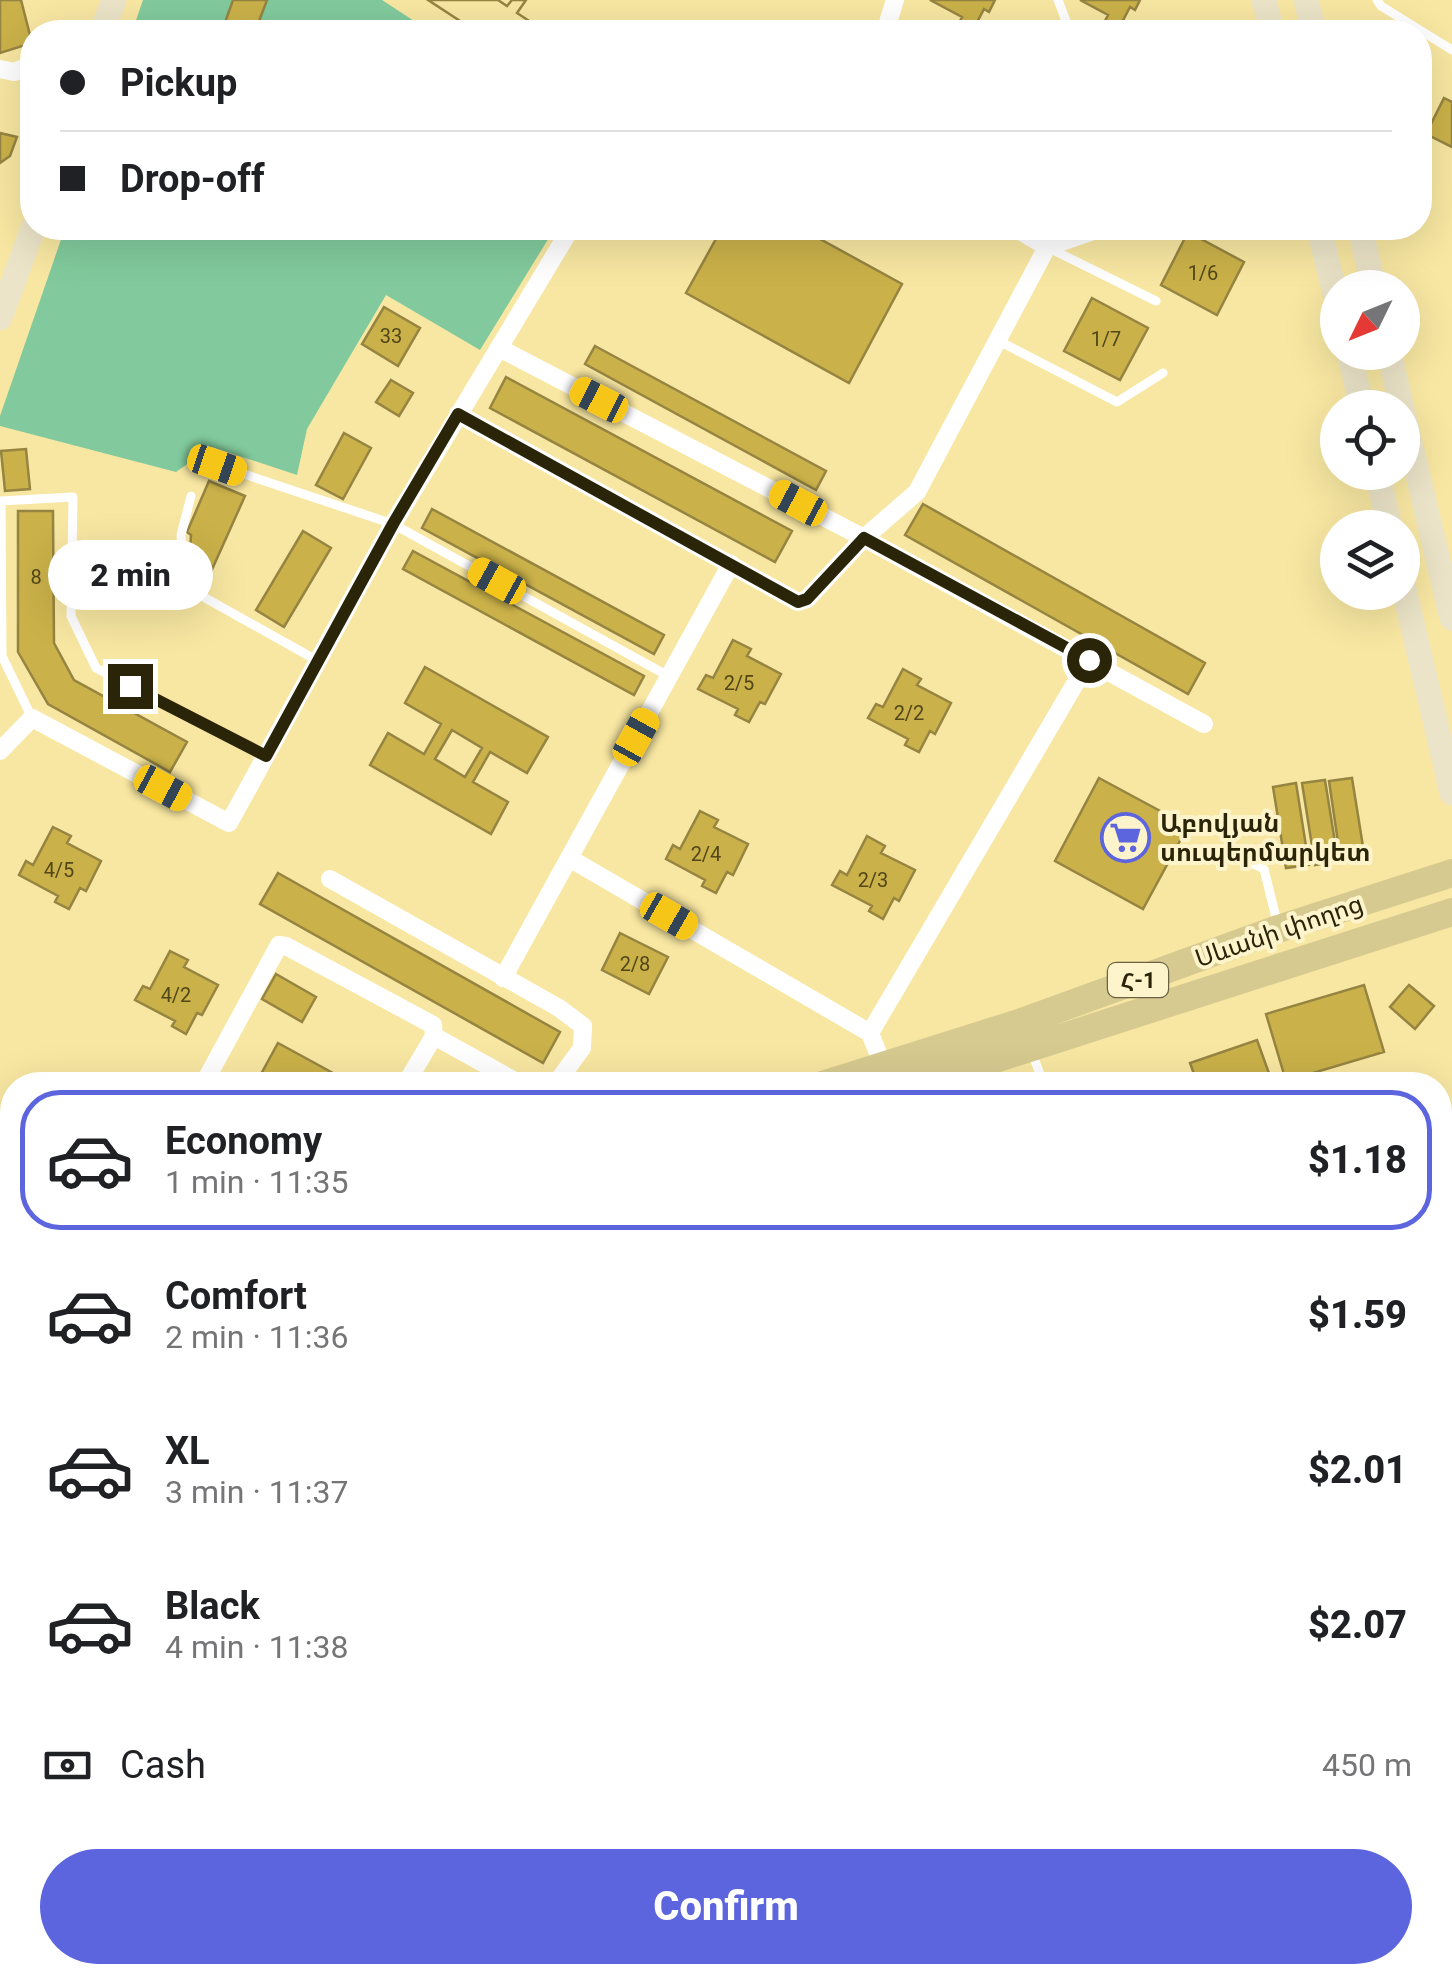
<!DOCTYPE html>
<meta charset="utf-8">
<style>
:root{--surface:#fff;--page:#f6f6f6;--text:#202124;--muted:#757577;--line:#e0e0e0;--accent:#5c65dd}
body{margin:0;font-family:Roboto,"Noto Sans Armenian",sans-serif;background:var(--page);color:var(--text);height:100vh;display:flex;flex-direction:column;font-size:38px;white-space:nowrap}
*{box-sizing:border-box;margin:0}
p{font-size:32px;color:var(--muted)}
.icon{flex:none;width:55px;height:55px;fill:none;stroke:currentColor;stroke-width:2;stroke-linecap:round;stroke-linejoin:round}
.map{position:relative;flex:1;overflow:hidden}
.drawer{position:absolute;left:0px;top:1072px;width:1452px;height:912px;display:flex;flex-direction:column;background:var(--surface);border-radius:40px 40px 0 0;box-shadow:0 10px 40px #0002}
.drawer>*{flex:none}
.hud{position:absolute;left:20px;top:20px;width:1412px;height:220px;border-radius:40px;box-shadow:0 10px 40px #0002;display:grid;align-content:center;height:220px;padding:0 40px;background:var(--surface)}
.needle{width:65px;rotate:227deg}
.tools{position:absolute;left:1320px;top:270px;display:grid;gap:20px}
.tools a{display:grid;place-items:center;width:100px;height:100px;border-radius:50%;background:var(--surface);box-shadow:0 10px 40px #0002;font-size:50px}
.end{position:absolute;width:45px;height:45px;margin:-22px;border:12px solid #2a2408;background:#fff;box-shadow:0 0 0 5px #fff}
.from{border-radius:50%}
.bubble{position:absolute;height:70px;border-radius:35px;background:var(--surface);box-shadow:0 10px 40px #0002;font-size:32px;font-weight:800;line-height:70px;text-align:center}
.car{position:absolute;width:30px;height:60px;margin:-30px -15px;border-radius:12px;box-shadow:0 0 8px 2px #0007;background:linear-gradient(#f5c518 24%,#345 0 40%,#f5c518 0 76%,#345 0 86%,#f5c518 0)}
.hud b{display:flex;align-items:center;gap:35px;height:95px;font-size:38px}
.hud b+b{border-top:2px solid var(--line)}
.hud i{width:25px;height:25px;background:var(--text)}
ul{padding:18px 0 0;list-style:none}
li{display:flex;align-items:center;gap:30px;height:140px;margin:0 20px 15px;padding:0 20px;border:5px solid transparent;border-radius:40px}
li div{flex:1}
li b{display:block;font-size:38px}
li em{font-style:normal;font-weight:800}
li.on{border-color:var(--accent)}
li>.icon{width:90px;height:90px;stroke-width:1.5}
.pay{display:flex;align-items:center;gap:25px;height:110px;padding:0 40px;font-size:38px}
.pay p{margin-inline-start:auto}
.cta{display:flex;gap:20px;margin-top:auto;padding:20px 40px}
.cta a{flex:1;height:115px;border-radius:60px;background:var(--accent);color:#fff;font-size:40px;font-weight:800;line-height:115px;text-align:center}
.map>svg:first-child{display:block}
.green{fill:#82ca9d}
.building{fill:#cab149;stroke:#958442;stroke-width:2.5;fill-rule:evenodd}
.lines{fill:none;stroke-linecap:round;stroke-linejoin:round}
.lane{stroke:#fff;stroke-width:9}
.street{stroke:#fff;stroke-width:18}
.secondary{stroke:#ebe4c8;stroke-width:25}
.primary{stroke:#d7ca90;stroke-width:28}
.rail{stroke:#4b4321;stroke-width:6}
.route{stroke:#2a2408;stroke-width:12}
.labels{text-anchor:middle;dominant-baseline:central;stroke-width:8;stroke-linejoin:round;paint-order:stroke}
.number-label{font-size:20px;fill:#524718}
.shield{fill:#fef4cc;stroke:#6a6243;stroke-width:2.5}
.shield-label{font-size:22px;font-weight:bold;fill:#2a2408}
.poi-label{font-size:25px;font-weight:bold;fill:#2a2408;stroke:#fef4cc;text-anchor:start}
.street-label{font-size:25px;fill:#2a2408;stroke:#fef4cc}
</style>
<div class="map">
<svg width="1452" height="1984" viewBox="0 0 1452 1984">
<rect width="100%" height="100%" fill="#f8e7a2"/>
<!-- green -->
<path class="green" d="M143,0H382L431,32H132Z
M65,228H555L480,350L386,295L307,429L297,475L212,447L176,472L0,426V416Z"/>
<!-- building -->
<path class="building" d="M0,0H21L32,43L0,53Z
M233,0H267L255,32L222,31Z
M428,0H498L507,6L512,0H526L517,13L546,32H477Z
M428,0H498L507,6L512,0H526L517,13L546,32H477Z
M930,0H995L989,12L984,9L973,30L959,23L962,17Z
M1080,0H1140L1135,10L1130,7L1119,28L1105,21L1108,15Z
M1444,98L1452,102V147L1426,134Z
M0,133L17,137L10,156L0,163Z
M722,228H800L902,284L849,383L686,293Z
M1188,232L1244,262L1217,315L1161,285Z
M1092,298L1148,328L1120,380L1064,351Z
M384,307L420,328L398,366L362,344Z
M595,346L826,471L816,490L585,364Z
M506,377L792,531L775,562L490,408Z
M391,380L413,393L399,416L376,402Z
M344,433L371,448L343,499L316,485Z
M26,449L30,489L5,491L1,451Z
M209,481L245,496L205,585L190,578L199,557L190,552L191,535L187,532Z
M923,504L1205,663L1188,694L905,535Z
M432,509L664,635L654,654L422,528Z
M18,511H53L54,643L74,680L187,742L170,772L48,704L18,652Z
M303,531L331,548L284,627L256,610Z
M413,551L644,676L634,695L403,569Z
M733,640L751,649L747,656L781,674L765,704L760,702L749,722L735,715L738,709L698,689L706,675L713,678Z
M425,667L548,737L527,773L490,752L473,782L508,802L491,834L370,765L388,733L424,754L441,724L405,703ZM452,730L482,748L465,777L435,759Z
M903,669L921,679L917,685L951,703L935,734L930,731L919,752L905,745L908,739L868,718L876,704L883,707Z
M1099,778L1188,826L1143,909L1055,861Z
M1352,778L1365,859L1341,863L1329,781Z
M1325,780L1338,861L1315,865L1302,783Z
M1296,783L1309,865L1286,868L1273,787Z
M700,811L718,820L714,827L748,844L733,875L727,872L716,893L702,886L705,880L666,859L673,845L680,849Z
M53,827L71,836L67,843L101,861L86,891L80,888L69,909L55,902L58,896L19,875L26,861L33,865Z
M867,836L885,846L881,853L915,870L899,901L894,898L883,919L869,911L872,906L832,885L840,871L847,875Z
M278,873L560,1032L543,1063L260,904Z
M620,933L668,957L649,994L602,970Z
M170,951L188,960L184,967L218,985L202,1015L197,1013L186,1034L172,1026L175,1021L135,1000L143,986L150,989Z
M276,974L316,997L302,1022L262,999Z
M1364,985L1384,1052L1286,1081L1266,1014Z
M1409,985L1434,1006L1415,1029L1390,1007Z
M1257,1040L1271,1079L1252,1085H1198L1190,1063Z
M278,1043L355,1085H255Z
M0,1185L12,1192V1220L0,1213Z
M12,1601V1822L0,1781V1604Z
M59,1972H137L141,1984H63Z
M1183,1972H1218L1209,1984H1174Z"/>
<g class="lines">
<!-- lane -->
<path class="lane" d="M1058,0L1069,29L1077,32
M1377,0L1381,6L1452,50
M1049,248L1156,301
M997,340L1117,402L1163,373
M217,465L393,524L670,677
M191,496L181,535L184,586L318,661
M32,718L2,656L1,501L73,497L71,616L96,668L265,756
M1223,850L1264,869L1278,926
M1031,1050L1044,1085
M1440,1591L1452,1588"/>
<!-- street -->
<path class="street" d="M1171,31L1172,32
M885,32L895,0
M0,69L14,72L32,65
M1015,228L1047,247L1102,228
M499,348L864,538L1204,724
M458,414L798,602L807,599L864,538L917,492L1047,247
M0,751L32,718L229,823L393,524L571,228
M569,858L870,1033
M330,879L559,1008L583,1026L582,1048L555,1085
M503,978L731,564
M434,1036L522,1085
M883,1066L870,1033L1089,660
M203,1085L279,945L286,946L433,1025L434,1036L408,1080L409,1085
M0,1159L12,1165"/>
<!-- secondary -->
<path class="secondary" d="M1264,0L1272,32
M1306,0L1314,32
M102,32L114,0
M1319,228L1338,306
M1360,228L1374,288
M0,318L33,228
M1349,352L1362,408
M1389,352L1402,408
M1402,409L1452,618
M1377,472L1390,528
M1402,580L1452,793"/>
<!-- primary -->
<path class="primary" d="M822,1085L1022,1022L1278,929L1452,873
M914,1085L1452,912
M0,1333L12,1329
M0,1374L12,1370
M1440,1791L1452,1749
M1440,1865L1452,1824
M1377,1984L1381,1972
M1399,1984L1403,1972"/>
<!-- rail -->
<path class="rail" d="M1440,1463L1452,1453
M1440,1484L1452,1475
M1440,1518L1442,1517
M796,1984L806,1972
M832,1984L845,1972
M855,1984L868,1972"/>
</g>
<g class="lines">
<!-- route -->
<path class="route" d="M130,686L266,756L393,524L458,414L798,602L807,599L864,538L1089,660"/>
</g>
<!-- icons -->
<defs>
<symbol id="supermarket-ring" viewBox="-11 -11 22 22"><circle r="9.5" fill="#fef4cc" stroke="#5c65dd" stroke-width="1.5"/><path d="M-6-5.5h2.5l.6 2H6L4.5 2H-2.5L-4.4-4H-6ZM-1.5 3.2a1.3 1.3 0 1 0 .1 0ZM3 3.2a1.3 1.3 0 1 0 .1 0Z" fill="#5c65dd"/></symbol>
</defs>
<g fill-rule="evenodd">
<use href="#supermarket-ring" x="1098" y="810" width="55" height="55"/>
</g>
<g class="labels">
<!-- number labels -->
<g class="number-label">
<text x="1203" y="273">1/6</text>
<text x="391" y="336">33</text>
<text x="1106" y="339">1/7</text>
<text x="36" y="577">8</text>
<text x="739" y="683">2/5</text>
<text x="909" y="713">2/2</text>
<text x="706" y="854">2/4</text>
<text x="59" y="870">4/5</text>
<text x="873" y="880">2/3</text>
<text x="635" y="964">2/8</text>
<text x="176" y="995">4/2</text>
</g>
<!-- shield labels -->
<rect class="shield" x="1108" y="963" width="60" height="34" rx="8"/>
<g class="shield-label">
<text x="1138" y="980">Հ-1</text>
</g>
<!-- poi labels -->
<g class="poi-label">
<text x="1160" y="823">Աբովյան<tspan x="1160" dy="29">սուպերմարկետ</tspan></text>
</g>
<!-- street labels -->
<g class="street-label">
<text transform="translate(1279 931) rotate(-19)">Սևանի փողոց</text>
</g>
</g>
</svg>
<div class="tools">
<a><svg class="needle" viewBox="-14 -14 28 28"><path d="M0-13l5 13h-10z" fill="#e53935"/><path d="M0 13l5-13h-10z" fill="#757577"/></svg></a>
<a><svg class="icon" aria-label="locate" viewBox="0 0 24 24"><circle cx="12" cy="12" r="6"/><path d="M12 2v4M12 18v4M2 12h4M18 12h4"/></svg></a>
<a><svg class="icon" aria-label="layers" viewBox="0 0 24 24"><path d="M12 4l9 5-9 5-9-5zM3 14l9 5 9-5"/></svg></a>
</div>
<i class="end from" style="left:1089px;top:660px"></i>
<i class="end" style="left:130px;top:686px"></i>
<div class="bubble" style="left:48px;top:540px;width:165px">2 min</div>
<i class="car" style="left:599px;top:400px;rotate:297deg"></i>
<i class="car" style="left:217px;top:465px;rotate:109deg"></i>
<i class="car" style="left:798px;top:503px;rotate:298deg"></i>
<i class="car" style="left:497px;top:581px;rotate:299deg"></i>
<i class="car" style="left:636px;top:737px;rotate:29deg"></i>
<i class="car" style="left:163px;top:788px;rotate:118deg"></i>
<i class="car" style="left:669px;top:916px;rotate:120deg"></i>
<div class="hud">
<b><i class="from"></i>Pickup</b>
<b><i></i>Drop-off</b>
</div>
<section class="drawer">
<ul>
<li class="on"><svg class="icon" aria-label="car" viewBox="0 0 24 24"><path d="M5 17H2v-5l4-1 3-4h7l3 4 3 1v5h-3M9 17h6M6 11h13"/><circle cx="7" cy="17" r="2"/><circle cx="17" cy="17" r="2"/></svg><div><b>Economy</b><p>1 min · 11:35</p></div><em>$1.18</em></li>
<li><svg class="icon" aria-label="car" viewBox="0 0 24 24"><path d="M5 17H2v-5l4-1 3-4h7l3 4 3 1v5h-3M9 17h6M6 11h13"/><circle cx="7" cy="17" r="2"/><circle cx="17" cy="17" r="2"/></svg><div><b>Comfort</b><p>2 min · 11:36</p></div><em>$1.59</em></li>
<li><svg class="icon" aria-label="car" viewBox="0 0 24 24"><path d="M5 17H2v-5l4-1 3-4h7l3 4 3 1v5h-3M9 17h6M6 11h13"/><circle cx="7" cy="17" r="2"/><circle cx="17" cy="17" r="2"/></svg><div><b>XL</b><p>3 min · 11:37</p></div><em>$2.01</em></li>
<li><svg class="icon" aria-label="car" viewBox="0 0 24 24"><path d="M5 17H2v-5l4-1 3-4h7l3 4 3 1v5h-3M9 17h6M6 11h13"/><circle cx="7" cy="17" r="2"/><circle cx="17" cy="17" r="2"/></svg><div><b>Black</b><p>4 min · 11:38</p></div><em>$2.07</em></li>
</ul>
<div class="pay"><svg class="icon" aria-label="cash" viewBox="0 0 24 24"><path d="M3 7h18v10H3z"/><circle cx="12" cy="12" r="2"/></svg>Cash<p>450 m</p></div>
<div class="cta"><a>Confirm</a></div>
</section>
</div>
